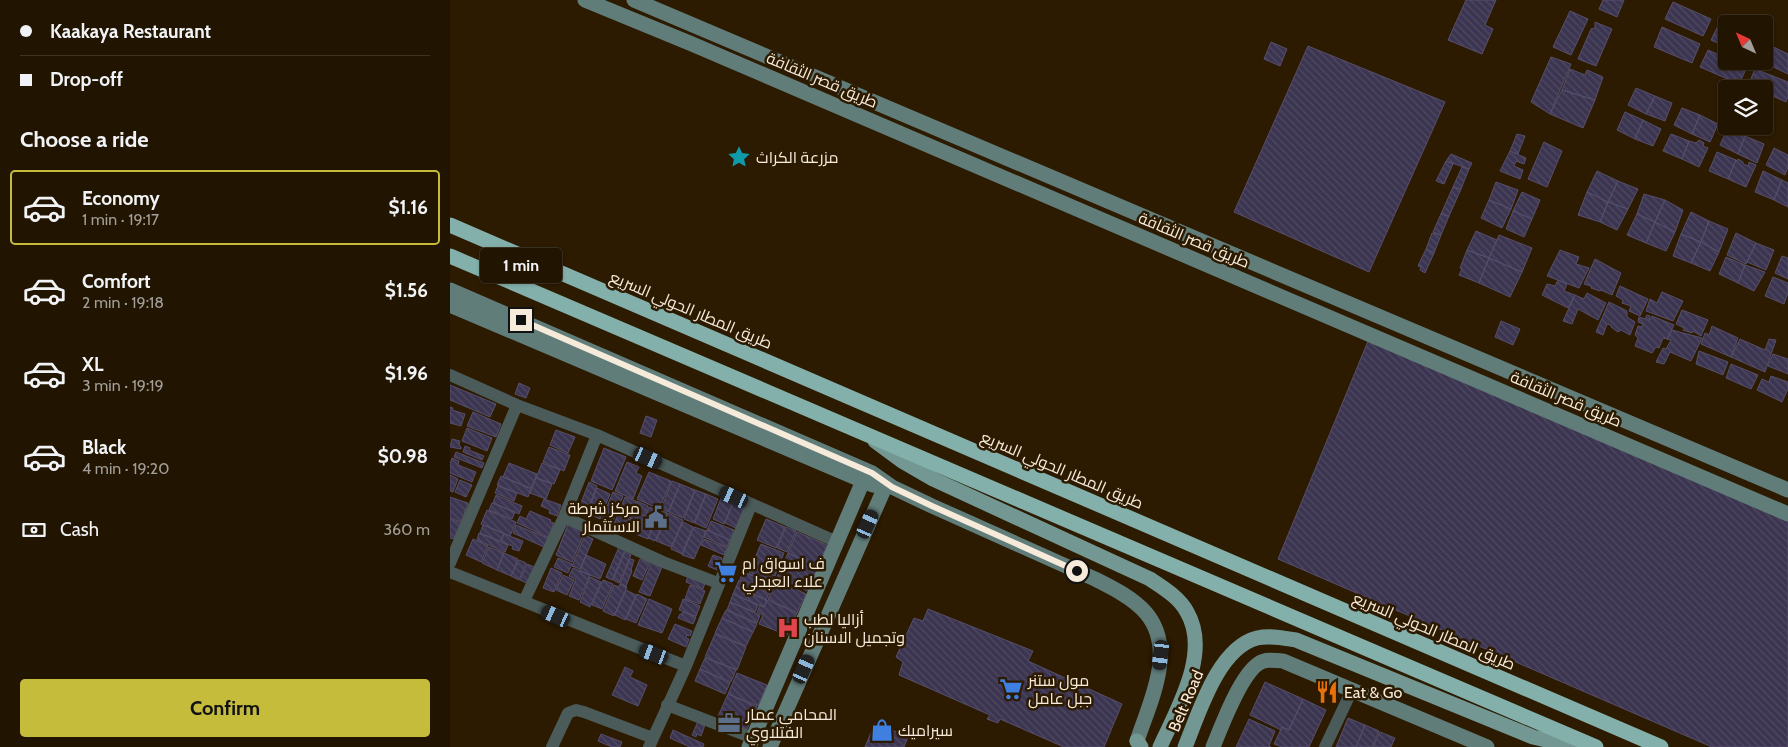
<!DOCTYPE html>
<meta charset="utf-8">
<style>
:root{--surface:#211401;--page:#2d2110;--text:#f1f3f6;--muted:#a29e99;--line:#3e3323;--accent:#c6bc3c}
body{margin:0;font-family:Cabin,Cairo,sans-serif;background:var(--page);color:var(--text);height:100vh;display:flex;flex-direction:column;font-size:19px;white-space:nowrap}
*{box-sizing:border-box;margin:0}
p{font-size:16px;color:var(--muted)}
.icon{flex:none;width:28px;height:28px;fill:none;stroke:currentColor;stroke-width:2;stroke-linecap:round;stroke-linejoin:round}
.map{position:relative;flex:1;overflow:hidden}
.side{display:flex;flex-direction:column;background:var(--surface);width:450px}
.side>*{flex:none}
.guide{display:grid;align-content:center;height:110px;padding:0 20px;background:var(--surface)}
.needle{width:32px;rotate:316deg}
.tools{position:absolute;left:1268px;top:15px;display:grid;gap:10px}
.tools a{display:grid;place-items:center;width:55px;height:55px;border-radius:5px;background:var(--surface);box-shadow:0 1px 4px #0004,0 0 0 1px var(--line);font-size:25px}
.end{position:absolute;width:22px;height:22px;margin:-11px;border:6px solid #f6eadb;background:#111;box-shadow:0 0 0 2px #111}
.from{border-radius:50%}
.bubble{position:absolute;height:35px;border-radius:5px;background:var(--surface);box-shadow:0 1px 4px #0004,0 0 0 1px var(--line);font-size:16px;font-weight:700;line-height:35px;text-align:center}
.car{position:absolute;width:15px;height:30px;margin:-15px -8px;border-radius:6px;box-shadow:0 0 4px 1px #0007;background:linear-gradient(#222 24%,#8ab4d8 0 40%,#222 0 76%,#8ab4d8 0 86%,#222 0)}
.guide b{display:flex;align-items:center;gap:18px;height:48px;font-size:19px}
.guide b+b{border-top:1px solid var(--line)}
.guide i{width:12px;height:12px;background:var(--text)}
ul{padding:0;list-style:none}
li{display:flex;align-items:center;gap:15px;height:75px;margin:0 10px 8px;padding:0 10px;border:2px solid transparent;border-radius:5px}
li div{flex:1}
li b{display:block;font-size:19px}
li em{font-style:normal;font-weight:700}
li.active{border-color:var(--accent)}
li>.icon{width:45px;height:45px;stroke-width:1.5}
h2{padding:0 20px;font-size:22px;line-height:60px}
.pay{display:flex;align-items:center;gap:12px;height:55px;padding:0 20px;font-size:19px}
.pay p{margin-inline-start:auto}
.button{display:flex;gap:10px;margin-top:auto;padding:10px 20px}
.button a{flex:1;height:58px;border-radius:5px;background:var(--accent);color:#111;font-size:20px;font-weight:700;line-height:58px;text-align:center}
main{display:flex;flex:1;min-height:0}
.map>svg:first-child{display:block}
.building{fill:url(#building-back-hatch);stroke:#564f6c}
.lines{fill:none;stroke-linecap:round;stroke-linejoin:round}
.street{stroke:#4a5b59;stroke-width:12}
.secondary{stroke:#617d7a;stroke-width:15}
.primary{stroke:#739894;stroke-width:15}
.highway{stroke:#83b0ab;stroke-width:15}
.route{stroke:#f6eadb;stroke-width:6}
.labels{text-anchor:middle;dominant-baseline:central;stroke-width:5;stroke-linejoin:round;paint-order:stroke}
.street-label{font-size:16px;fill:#f6eadb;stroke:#2c1a01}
.poi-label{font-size:16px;fill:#f6eadb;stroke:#2c1a01;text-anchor:start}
</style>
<main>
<section class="side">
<div class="guide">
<b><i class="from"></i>Kaakaya Restaurant</b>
<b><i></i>Drop-off</b>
</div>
<h2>Choose a ride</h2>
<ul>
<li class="active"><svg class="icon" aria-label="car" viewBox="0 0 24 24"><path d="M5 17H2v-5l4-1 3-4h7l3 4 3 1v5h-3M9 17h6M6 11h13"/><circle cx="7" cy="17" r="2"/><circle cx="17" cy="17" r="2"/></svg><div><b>Economy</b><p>1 min · 19:17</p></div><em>$1.16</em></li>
<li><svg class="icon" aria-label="car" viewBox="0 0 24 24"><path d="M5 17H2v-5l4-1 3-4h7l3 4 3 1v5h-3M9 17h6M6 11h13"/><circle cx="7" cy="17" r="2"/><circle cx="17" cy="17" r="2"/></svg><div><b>Comfort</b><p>2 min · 19:18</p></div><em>$1.56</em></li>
<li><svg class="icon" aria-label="car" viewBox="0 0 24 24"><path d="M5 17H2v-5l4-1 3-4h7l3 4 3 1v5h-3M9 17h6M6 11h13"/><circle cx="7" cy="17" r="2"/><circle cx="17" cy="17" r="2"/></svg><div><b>XL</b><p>3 min · 19:19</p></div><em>$1.96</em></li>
<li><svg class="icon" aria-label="car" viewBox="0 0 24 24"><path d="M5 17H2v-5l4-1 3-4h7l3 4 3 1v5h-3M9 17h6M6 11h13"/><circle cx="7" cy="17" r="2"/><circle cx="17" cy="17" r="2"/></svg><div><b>Black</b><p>4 min · 19:20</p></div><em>$0.98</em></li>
</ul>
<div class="pay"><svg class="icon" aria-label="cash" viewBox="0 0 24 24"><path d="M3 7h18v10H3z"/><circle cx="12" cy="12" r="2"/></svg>Cash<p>360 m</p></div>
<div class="button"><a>Confirm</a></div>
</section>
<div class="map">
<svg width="1338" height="747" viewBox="0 0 1338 747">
<defs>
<pattern id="building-back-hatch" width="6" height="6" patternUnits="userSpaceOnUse" patternTransform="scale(1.25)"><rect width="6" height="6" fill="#3c3551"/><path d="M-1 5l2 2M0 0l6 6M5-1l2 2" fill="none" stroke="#4f4961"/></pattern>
</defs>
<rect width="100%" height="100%" fill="#2c1a01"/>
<!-- building -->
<path class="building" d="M1016,0H1046L1035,25L1043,29L1032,54L998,40Z
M1153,0H1174L1167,17L1149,9Z
M1223,2L1261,19L1253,36L1215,19Z
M1120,11L1138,19L1121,55L1103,47Z
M1145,22L1162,29L1146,66L1128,59L1141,29L1145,28Z
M1270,22L1276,25V47L1261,40Z
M1212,27L1250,44L1242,63L1204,47Z
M821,42L837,49L830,66L814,59Z
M1315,43L1338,54V74L1311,61H1314V46Z
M858,46L995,102L919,272L784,212Z
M1258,50L1276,58V61H1285L1297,67L1289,84L1250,67Z
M1101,57L1121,64L1100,114L1081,102Z
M1120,69L1135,75L1137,70L1153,77L1145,100L1112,90Z
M1305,69L1338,82V97L1336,102L1314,92V89H1305L1298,86Z
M1186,88L1205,96L1196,114L1178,105Z
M1112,90L1145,100L1133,128L1100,114Z
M1205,96L1222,103L1215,121L1196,114Z
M1232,108L1250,115L1242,134L1224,125Z
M1175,112L1193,120L1185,139L1167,130Z
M1250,115L1268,124L1260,142L1242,134Z
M1193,120L1211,129L1203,146L1185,139Z
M1278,128L1295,136L1288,154L1270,145Z
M1067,134L1075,136L1068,154L1060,151Z
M1221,134L1239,141L1232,159L1213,151Z
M1295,136L1314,144L1307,163L1288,154Z
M1249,140L1254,143L1253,146L1258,148L1249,167L1232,159L1239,141L1246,143Z
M1094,142L1112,151L1097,187L1078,179Z
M1324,148L1338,155V167L1335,175L1316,165Z
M1060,151L1076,158L1074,164L1066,161L1064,166L1073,170L1070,179L1050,171Z
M1267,152L1286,160L1278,179L1259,171Z
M1001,154L1022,163L1019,169L996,161Z
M1288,159L1293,162V164L1298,166L1299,162L1306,165L1296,187L1278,179L1286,160L1287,161Z
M996,161L1003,164L994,184L986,181Z
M1012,167L1019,169L1011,189L1003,187Z
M1147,171L1168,181L1158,202L1137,192Z
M1313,171L1332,180L1324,200L1305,192Z
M1332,180L1338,183V207L1324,200Z
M1168,181L1188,189L1178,209L1158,202Z
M1046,182L1068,190L1061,209L1039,200Z
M1003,187L1011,189L999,216L991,214Z
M1072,192L1090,200L1082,219L1063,211Z
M1137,192L1158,202L1150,222L1128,215Z
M1194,194L1215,200L1205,222L1187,214Z
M1039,200L1061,209L1052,228L1031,218Z
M1215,200L1233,210L1225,232L1205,222Z
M1158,202L1178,209L1167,230L1150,222Z
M1063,211L1082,219L1074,237L1056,229Z
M1241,212L1259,221L1251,242L1231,234Z
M991,214L999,216L991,235L983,232Z
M1187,214L1205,222L1196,243L1177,235Z
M1259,221L1278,229L1269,252L1251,242Z
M1205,222L1225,232L1216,251L1196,243Z
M1026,231L1047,240L1039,258L1017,250Z
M982,233L991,235L984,253L976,249Z
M1286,233L1306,243L1296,264L1277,255Z
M1231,234L1251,242L1241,263L1223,256Z
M1049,235L1082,248L1072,272L1039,258Z
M1251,242L1269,252L1260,271L1241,263Z
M1306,243L1324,250L1316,270L1297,262Z
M976,249L984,253L975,273L970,270L971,267L968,266Z
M1017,250L1039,258L1029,283L1009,275L1012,269L1010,268Z
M1110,250L1129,257L1126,264L1139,268L1129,288L1097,276Z
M1332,256L1338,258V279L1325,273Z
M1276,257L1295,265L1288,283L1269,274Z
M1039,258L1072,272L1060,297L1029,283Z
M1145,259L1171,273L1162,295L1151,290L1150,291L1141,288V286L1134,284Z
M1295,265L1315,272L1304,291L1288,283Z
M1323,277L1338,283V293L1334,304L1315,296Z
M1108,280L1117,284L1114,291L1125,295L1118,308L1092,295L1097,284L1105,286Z
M1170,286L1198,299L1190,316L1179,311L1181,306L1172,303L1173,300L1166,296Z
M1212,292L1233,301L1223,321L1196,311L1200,299L1207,303Z
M1137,293L1156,303L1148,320L1128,309L1122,324L1113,321L1125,295L1134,299Z
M1159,302L1177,311V317L1185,322L1180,335L1171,330L1168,332L1161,327V325L1157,324L1153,335L1146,332Z
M1232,310L1258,320L1251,336L1243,331L1242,333L1233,330L1234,328L1226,324Z
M1197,315L1200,316L1199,320H1200L1202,316L1224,325L1217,339L1213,338L1209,348L1206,347L1202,353L1185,346L1188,338L1185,335L1188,326L1192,327L1193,324L1188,322L1189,317L1195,319Z
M1051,321L1070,329L1063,345L1045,337Z
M1262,326L1288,338L1281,357L1251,344L1255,333L1259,335Z
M1222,330L1252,338L1241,361L1220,352L1214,364L1206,362L1213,348L1216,349L1221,340L1217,339Z
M921,334L1338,520V747H1262L828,559Z
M1290,339L1315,350L1319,339L1326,340L1315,372L1281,357Z
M1249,351L1278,362L1273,375L1246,364Z
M1323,354L1338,359V374L1318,366Z
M1281,364L1308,375L1301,389L1276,378Z
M1321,376L1338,382V389L1332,402L1307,390L1312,379L1319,382Z
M69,383L80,388L76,398L65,394Z
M0,385L46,404L40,417L0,400Z
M0,407L3,408L2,410L15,414L11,426L0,423Z
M23,412L51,424L46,437L17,426Z
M196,416L207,420L201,437L190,433Z
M17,428L42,438L37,451L12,441Z
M106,430L125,437L118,453L100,445Z
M2,439L10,441L9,445L11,447V449L0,447Z
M15,446L20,448L19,450L34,456L32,460L13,452Z
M99,447L120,455L114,471L93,462Z
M154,448L176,457L162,490L141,481Z
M6,452L34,463L32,468L4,457Z
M2,458L9,461L8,465L26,472L22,482L0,473V464Z
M177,462L189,467L186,473L192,476L183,499L165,491Z
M59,463L87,474L81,488L53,477Z
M92,463L110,470L104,484L86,478Z
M199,472L221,481L209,509L187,499Z
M0,475L8,479L3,492L0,491Z
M51,476L81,489L78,497L47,485Z
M86,478L102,484L96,499L80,493Z
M10,480L22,485L16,497L5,492Z
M222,481L230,484L218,512L211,509Z
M139,482L147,486L135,516L127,513Z
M230,484L245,490L233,518L219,512Z
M48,486L67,493L64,501L45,493Z
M147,488L160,494L150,519L137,513Z
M245,490L256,494L244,523L234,519Z
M163,492L173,496L162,523L152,519Z
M256,494L268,499L256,528L245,523Z
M46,495L72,506L69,514L43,503Z
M0,497L18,503L11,522L0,518Z
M175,497L186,501L175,528L164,524Z
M271,498L283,503L274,524L263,519Z
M94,499L111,505L107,516L99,513L100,510L91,506Z
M187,501L198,506L187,534L176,529Z
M42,503L65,512L62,519L39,510Z
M283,503L295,508L286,528L275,523Z
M199,507L209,511L198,539L188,535Z
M37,510L66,522L60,536L31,524Z
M210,510L217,513L205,541L198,538Z
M80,511L101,520L100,522L104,523L98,537L67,523L70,516L76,519Z
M218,513L233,520L221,547L206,541Z
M0,519L10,523L4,539L0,538Z
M316,519L335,527L326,548L307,540Z
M261,521L284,530L280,540L257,530Z
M119,522L136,529L122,562L106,555Z
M233,522L243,527L232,554L221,549Z
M33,525L54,533L50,541L30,533Z
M66,525L98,538L94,547L63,533Z
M244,527L256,531L244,559L232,555Z
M336,527L346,531L337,552L327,548Z
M257,530L280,540L277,547L254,537Z
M347,532L377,545L368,567L338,553Z
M29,533L58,545L55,552L27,540Z
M54,534L73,541L69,551L62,549L63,546L51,542Z
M135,535L143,539L130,569L122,566Z
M23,539L38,546L31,562L16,555Z
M254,539L277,548L274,555L251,545Z
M311,544L334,553L325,576L301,567Z
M39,547L54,553L47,570L32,563Z
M169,547L175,550L162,580L156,577Z
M175,552L181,555L169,583L163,580Z
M54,553L68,559L61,576L47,570Z
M338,553L368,567L357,591L327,577Z
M136,555L156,564L150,579L130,571Z
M263,555L272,558L267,570L258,566Z
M108,558L122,564L118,573L104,567Z
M180,559L184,560L181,570L182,571L176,586L170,584Z
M190,559L200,563L192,580L183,576Z
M69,560L76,563L69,580L61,576Z
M202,562L212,567L200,596L189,592Z
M77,564L87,568L79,584L70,580Z
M101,568L112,573L104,592L93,588Z
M123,568L140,575L129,600L119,596L126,579L119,576Z
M301,568L326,579L322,587L313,584L314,580L299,574Z
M293,572L313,580L311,584L322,588L320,592L290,579Z
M113,575L124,580L117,595L106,590Z
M238,576L255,583L253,589L236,582Z
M140,577L151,582L140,607L130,602Z
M153,580L163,584L152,609L142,605Z
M289,580L319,593L316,600L286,587Z
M327,580L356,594L347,613L318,599Z
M170,584L177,587L164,616L153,611L164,585L169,587Z
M240,585L255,591L250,604L235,599Z
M286,587L317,600L314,607L283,594Z
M176,590L186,595L175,620L165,615Z
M187,594L197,599L186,623L176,619Z
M283,594L308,605L305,612L280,602Z
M199,599L222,609L212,633L188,625Z
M233,599L250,606L246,616L229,610Z
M317,600L347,613L337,635L309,624L313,615L307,612L310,605L314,607Z
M280,602L310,615L307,623L277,610Z
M478,609L583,651L578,661L672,704L654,747H614L550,719L548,723L537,719L540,715L449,675L453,662L446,657L464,618L473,621Z
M276,610L307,624L303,632L272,618Z
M233,612L246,617L243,624L228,618L230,614H232Z
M272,618L303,632L296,646L265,633Z
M225,624L242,631L240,636L237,635L236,638L239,639L236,647L218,639Z
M265,634L296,647L287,670L255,657Z
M255,658L286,670L281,682L250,669Z
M175,667L183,671L180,677L197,685L188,706L162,695Z
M250,669L280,683L275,694L245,681Z
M287,673L317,685L308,706L278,694Z
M815,682L853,699L839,730L832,727L831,730L800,715Z
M278,694L307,707L297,729L268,716Z
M853,699L876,710L859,747H832L824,744L832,727L839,730Z
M898,718L915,725L906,747H886Z
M249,719L256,722L251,736L247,734L246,737L242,735Z
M799,719L825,731L819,746L821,747H786Z
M425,723L458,737L454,747H415Z
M915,725L929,731L922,747H906Z
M223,730L254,744L253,747H240L220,738Z
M930,732L945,738L941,747H923Z
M151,734L172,742L170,747H162L148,741Z"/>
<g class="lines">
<!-- street -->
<path class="street" d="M0,375L67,405L147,435L387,542
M114,517L213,562L268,583
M0,563L67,405
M0,572C79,603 157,636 236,666
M74,601L114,517L147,435
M217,705L303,738
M102,747L118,713L126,710L134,712L203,738
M199,747L236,666L301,505
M875,747L902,690"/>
<!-- secondary -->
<path class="secondary" d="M135,0L242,44L1338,514
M184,0L1338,490
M0,290L422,473L442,487L482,506L645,579C663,588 683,598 696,613C727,650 700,701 687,741
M0,305L423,485L442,487
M299,747L413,481
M320,747L435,487
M763,747C771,728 793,666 814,661C819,659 827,661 833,661L1037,747"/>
<!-- primary -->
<path class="primary" d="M425,441L452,461L483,479L700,579C713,588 729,597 737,612C761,653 727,709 710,747
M687,741L691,747
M735,747C749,713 768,648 807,638C820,635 833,638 846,640L1083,737L1127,747"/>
<!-- highway -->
<path class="highway" d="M0,225L1211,747
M0,256L1146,747"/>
</g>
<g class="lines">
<!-- route -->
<path class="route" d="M71,320L422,473L442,487L482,506L627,571"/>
</g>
<!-- icons -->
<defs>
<symbol id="sight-bare" viewBox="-9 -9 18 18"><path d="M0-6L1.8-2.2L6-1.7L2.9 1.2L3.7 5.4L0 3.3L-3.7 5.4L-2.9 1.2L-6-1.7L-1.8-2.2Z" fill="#0f9aa8" stroke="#2c1a01" stroke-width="2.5" paint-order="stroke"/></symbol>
<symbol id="civic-bare" viewBox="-9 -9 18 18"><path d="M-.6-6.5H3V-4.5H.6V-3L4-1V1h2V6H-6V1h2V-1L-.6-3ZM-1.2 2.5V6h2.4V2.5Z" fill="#5c6f8a" stroke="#2c1a01" stroke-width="2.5" paint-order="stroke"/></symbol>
<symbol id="supermarket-bare" viewBox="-9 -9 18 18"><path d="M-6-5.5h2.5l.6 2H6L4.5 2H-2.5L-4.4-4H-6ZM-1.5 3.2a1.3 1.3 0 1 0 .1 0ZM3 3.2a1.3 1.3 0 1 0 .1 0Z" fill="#3f7fe0" stroke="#2c1a01" stroke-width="2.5" paint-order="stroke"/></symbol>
<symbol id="hospital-bare" viewBox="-9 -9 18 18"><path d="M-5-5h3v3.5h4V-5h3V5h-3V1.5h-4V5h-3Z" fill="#e0444e" stroke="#2c1a01" stroke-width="2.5" paint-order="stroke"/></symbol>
<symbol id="restaurant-bare" viewBox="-9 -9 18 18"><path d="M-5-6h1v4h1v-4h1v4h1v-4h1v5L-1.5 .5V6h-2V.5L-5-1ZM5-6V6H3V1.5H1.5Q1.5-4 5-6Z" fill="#e8710a" stroke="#2c1a01" stroke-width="2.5" paint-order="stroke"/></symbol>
<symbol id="office-bare" viewBox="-9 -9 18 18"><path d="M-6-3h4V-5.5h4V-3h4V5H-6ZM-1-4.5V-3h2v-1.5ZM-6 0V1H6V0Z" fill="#5c6f8a" stroke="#2c1a01" stroke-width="2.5" paint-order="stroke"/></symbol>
<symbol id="shop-bare" viewBox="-9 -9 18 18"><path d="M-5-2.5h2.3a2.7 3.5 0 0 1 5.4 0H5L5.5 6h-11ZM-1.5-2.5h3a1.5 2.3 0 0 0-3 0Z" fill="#3f7fe0" stroke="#2c1a01" stroke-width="2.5" paint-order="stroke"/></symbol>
</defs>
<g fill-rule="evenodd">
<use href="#sight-bare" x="273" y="141" width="32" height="32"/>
<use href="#civic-bare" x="190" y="501" width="32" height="32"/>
<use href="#supermarket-bare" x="260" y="556" width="32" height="32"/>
<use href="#hospital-bare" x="322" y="612" width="32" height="32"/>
<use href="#supermarket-bare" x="545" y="673" width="32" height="32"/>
<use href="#restaurant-bare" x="861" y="676" width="32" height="32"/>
<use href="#office-bare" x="263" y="707" width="32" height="32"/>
<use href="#shop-bare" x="416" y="714" width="32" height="32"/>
</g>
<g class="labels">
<!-- street labels -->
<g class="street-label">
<text transform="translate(372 80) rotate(23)">طريق قصر الثقافة</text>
<text transform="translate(744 240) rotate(23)">طريق قصر الثقافة</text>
<text transform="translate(241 310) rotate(23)">طريق المطار الحولي السريع</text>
<text transform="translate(1116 399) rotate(23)">طريق قصر الثقافة</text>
<text transform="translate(612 470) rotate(23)">طريق المطار الحولي السريع</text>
<text transform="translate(984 631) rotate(23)">طريق المطار الحولي السريع</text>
<text transform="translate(736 701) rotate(-67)">Belt Road</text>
</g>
<!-- poi labels -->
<g class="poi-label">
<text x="306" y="157">مزرعة الكراث</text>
<text x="190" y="508" text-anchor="end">مركز شرطة<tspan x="190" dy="18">الاستثمار</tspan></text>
<text x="292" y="563">ف اسواق ام<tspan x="292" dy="18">علاء العبدلي</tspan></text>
<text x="354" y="619">أزاليا لطب<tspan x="354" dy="18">وتجميل الاسنان</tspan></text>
<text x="578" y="680">مول ستنر<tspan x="578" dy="18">جبل عامل</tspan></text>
<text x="894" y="692">Eat &amp; Go</text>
<text x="296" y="714">المحامي عمار<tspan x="296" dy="18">الفتلاوي</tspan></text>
<text x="448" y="730">سيراميك</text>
</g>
</g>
</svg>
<div class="tools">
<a><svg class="needle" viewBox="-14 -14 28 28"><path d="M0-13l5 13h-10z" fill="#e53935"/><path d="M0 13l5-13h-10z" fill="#a29e99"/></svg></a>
<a><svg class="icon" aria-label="layers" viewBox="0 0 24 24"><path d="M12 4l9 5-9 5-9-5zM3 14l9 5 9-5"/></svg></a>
</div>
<i class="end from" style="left:627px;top:571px"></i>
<i class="end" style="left:71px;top:320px"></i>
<div class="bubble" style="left:30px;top:248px;width:82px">1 min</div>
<i class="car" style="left:198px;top:458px;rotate:114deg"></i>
<i class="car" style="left:284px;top:497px;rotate:294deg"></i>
<i class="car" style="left:418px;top:524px;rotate:24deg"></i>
<i class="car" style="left:106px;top:616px;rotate:295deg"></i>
<i class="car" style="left:204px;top:654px;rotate:291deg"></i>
<i class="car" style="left:711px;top:655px;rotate:187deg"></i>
<i class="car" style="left:354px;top:669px;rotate:24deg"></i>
</div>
</main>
